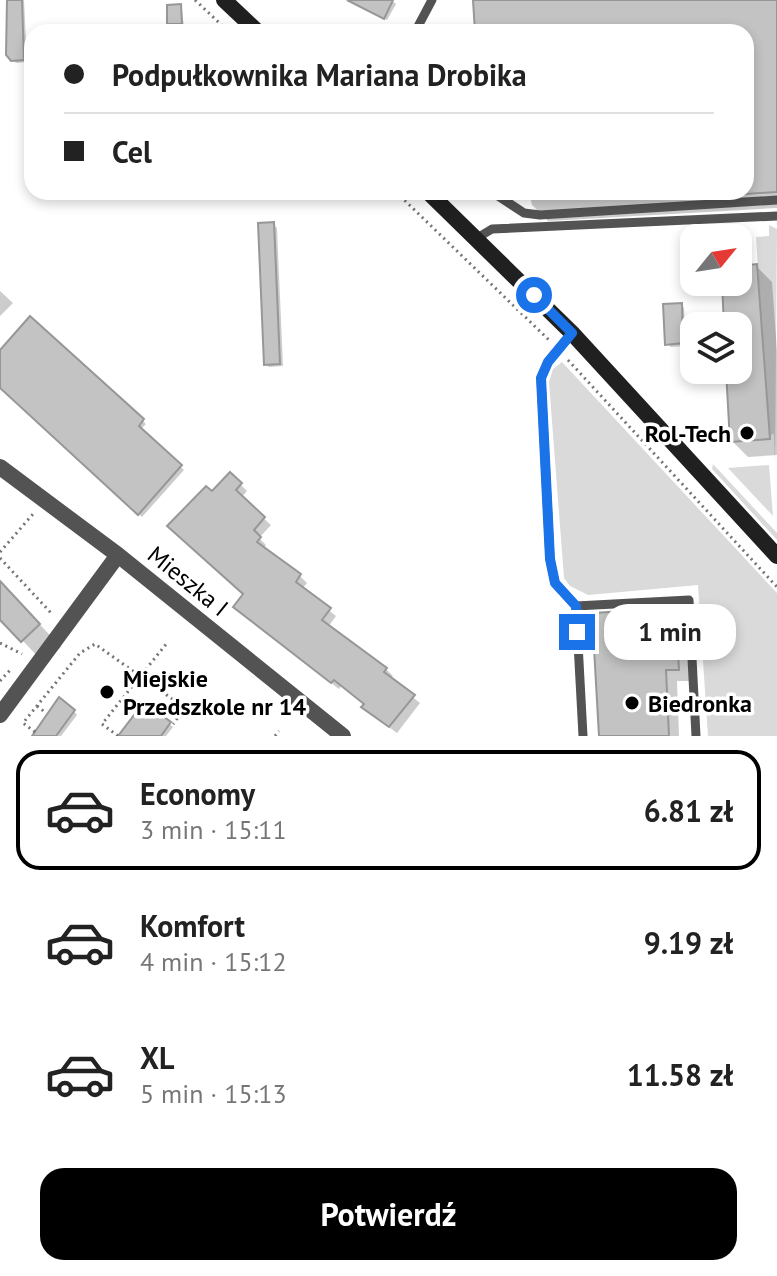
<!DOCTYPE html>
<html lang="pl">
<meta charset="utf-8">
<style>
:root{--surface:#fff;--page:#f6f6f6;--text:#222;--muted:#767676;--line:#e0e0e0;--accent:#000}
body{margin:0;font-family:"PT Sans",sans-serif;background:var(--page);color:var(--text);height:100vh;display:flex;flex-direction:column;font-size:30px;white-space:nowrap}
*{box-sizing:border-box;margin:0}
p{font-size:26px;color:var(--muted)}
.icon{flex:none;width:44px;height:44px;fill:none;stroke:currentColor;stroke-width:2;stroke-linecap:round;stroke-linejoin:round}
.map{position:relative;height:736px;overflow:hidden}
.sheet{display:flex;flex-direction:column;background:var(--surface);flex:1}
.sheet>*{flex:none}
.banner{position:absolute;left:24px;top:24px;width:730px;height:176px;border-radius:24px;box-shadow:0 4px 12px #0003;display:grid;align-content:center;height:176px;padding:0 40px;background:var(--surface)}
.needle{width:52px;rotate:60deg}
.fabs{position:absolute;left:680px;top:224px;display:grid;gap:16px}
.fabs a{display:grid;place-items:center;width:72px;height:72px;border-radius:16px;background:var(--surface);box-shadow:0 4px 12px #0003;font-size:40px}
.end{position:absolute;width:36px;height:36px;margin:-18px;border:10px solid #1a73e8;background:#fff;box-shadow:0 0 0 4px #fff}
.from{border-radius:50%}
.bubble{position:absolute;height:56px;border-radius:24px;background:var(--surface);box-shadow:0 4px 12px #0003;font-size:26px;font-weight:700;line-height:56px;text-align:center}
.banner b{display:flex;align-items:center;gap:28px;height:76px;font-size:30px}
.banner b+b{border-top:2px solid var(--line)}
.banner i{width:20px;height:20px;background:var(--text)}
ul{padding:14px 0 0;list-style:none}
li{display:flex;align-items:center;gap:24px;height:120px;margin:0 16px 12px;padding:0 24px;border:4px solid transparent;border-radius:24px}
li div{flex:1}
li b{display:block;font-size:30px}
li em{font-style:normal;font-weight:700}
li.on{border-color:var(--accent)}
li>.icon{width:72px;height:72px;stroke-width:1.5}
.action{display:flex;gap:16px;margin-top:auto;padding:16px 40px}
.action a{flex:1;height:92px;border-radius:24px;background:var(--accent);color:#fff;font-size:32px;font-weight:700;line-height:92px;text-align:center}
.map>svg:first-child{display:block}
.green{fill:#dadada}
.shadow{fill:#0003}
.building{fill:#c3c3c3;stroke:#979797;stroke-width:2}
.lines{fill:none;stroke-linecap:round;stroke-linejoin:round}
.path{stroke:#757575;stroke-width:3;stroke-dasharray:2 4;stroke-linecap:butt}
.lane{stroke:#535353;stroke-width:9}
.street{stroke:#535353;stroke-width:16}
.secondary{stroke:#202020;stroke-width:16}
.route{stroke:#1a73e8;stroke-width:10}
.poi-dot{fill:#000;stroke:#fff;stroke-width:3}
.labels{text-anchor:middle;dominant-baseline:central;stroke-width:7;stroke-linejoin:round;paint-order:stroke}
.poi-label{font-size:24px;font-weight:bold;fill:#000;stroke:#fff;text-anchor:start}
.street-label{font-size:24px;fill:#000;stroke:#fff}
</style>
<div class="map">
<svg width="777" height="736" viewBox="0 0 777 736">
<rect width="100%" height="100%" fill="#fff"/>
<!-- green -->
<path class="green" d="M769,225L777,229L775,464L774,434L769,435L756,237L769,236Z
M562,362L777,593V736H708L698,585L588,595L570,586L564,578L549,382L553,369Z
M713,464L777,533V540L712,469Z
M769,465L773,516L728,468Z"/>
<!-- shadow -->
<path class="shadow" d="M8,0H24L27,62L16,63L8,54Z
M347,0H391L396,4L387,20Z
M475,0H777V208L548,221L532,205L529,192H746V32H476Z
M181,6L184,26L173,27L169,23Z
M273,224L277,228L283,366L269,367L266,364Z
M756,266L772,282L777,351V455L748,457L732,441L728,370H738V326H726L724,282H738V268Z
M0,291L13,303L0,316Z
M681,305L684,308L686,346L671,347L667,344Z
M30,319L143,421L146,424L140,430L184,470L142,517L0,387V353Z
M230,474L247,491L241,498L271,525L259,538L266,545L263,549L300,576L307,583L302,589L336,616L328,627L386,669L393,676L390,679L420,703L397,733L371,714L364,707L366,704L342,685L339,689L242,614L245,594L212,494Z
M0,582L61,647L44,663L0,617Z
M645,612L653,619L675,618L687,630L690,681H677L679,736H601Z
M144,704L173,727L166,736H120Z
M74,711L77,715L61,736H35Z"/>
<!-- building -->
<path class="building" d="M7,0H22L24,60L11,61L6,55Z
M347,0H393L384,19Z
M473,0H777V192L746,194V32H475Z
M181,4L182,24H167V5Z
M274,222L280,364L264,365L258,223Z
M757,264L770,439L730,442L726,370H738V326H724L722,282H738V266Z
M682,303L683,343L665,345L663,304Z
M30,316L144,419L139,426L182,465L138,515L0,388V350Z
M230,472L242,483L236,490L265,517L254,530L261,537L257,542L301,574L296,582L331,608L322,620L387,668L384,672L415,695L389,727L361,707L364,704L334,680L331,683L233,607L243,594L167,526L206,486L212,491Z
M0,581L40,624L21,642L0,620Z
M646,610L647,618L676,616L679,670H666L669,736H599L592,613Z
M59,697L75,710L56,736H32Z
M144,702L171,722L161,736H118Z"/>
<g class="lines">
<!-- path -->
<path class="path" d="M195,0L229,32
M396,192L549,340
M568,360L777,587
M0,552L34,513
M0,558L52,614
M0,643L22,654
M0,681L12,668
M37,706L46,713
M35,732L23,723L80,653L95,644L185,708L173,724
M118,736L102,724L167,643
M275,736L279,731"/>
<!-- lane -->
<path class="lane" d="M415,32L432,0
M492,192L524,213L540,215L777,200
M477,238L492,229L777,216
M572,333L548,362L541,378L550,559L555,583L576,606L583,736
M576,606L689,600L696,736"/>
<!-- street -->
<path class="street" d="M0,467L118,555L343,736
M0,715L118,555"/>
<!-- secondary -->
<path class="secondary" d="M224,0L258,32
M428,192L572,333L777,556"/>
</g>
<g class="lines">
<!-- route -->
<path class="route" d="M534,295L572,333L548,362L541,378L550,559L555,583L576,606L577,632"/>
</g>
<!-- markers -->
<g class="poi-dot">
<circle cx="747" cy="433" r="8"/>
<circle cx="107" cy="692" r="8"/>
<circle cx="632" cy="703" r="8"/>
</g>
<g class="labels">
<!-- poi labels -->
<g class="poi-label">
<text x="731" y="433" text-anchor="end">Rol-Tech</text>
<text x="123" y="678">Miejskie<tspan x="123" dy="28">Przedszkole nr 14</tspan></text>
<text x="648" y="703">Biedronka</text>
</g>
<!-- street labels -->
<g class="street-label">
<text transform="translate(188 581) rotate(39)">Mieszka I</text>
</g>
</g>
</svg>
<div class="fabs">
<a><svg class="needle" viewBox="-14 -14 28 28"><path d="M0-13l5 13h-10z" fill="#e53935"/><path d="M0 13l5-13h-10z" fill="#767676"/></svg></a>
<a><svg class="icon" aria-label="layers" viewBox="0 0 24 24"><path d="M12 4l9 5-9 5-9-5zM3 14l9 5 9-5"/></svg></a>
</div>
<i class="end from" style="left:534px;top:295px"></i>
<i class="end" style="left:577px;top:632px"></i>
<div class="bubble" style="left:604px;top:604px;width:132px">1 min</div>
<div class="banner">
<b><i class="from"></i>Podpułkownika Mariana Drobika</b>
<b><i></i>Cel</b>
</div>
</div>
<section class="sheet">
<ul>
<li class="on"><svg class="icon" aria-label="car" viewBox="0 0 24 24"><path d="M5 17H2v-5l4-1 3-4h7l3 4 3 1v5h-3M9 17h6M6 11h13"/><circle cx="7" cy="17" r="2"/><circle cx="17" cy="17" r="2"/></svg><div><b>Economy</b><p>3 min · 15:11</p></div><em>6.81 zł</em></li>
<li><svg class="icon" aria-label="car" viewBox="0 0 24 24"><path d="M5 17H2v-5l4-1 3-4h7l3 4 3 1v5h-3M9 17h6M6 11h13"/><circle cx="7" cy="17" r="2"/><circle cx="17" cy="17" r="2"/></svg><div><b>Komfort</b><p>4 min · 15:12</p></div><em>9.19 zł</em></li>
<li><svg class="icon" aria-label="car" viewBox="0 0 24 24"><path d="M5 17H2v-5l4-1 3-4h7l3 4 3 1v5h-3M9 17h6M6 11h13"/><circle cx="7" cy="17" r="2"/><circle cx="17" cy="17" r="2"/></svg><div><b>XL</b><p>5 min · 15:13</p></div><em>11.58 zł</em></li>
</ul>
<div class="action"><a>Potwierdź</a></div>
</section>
